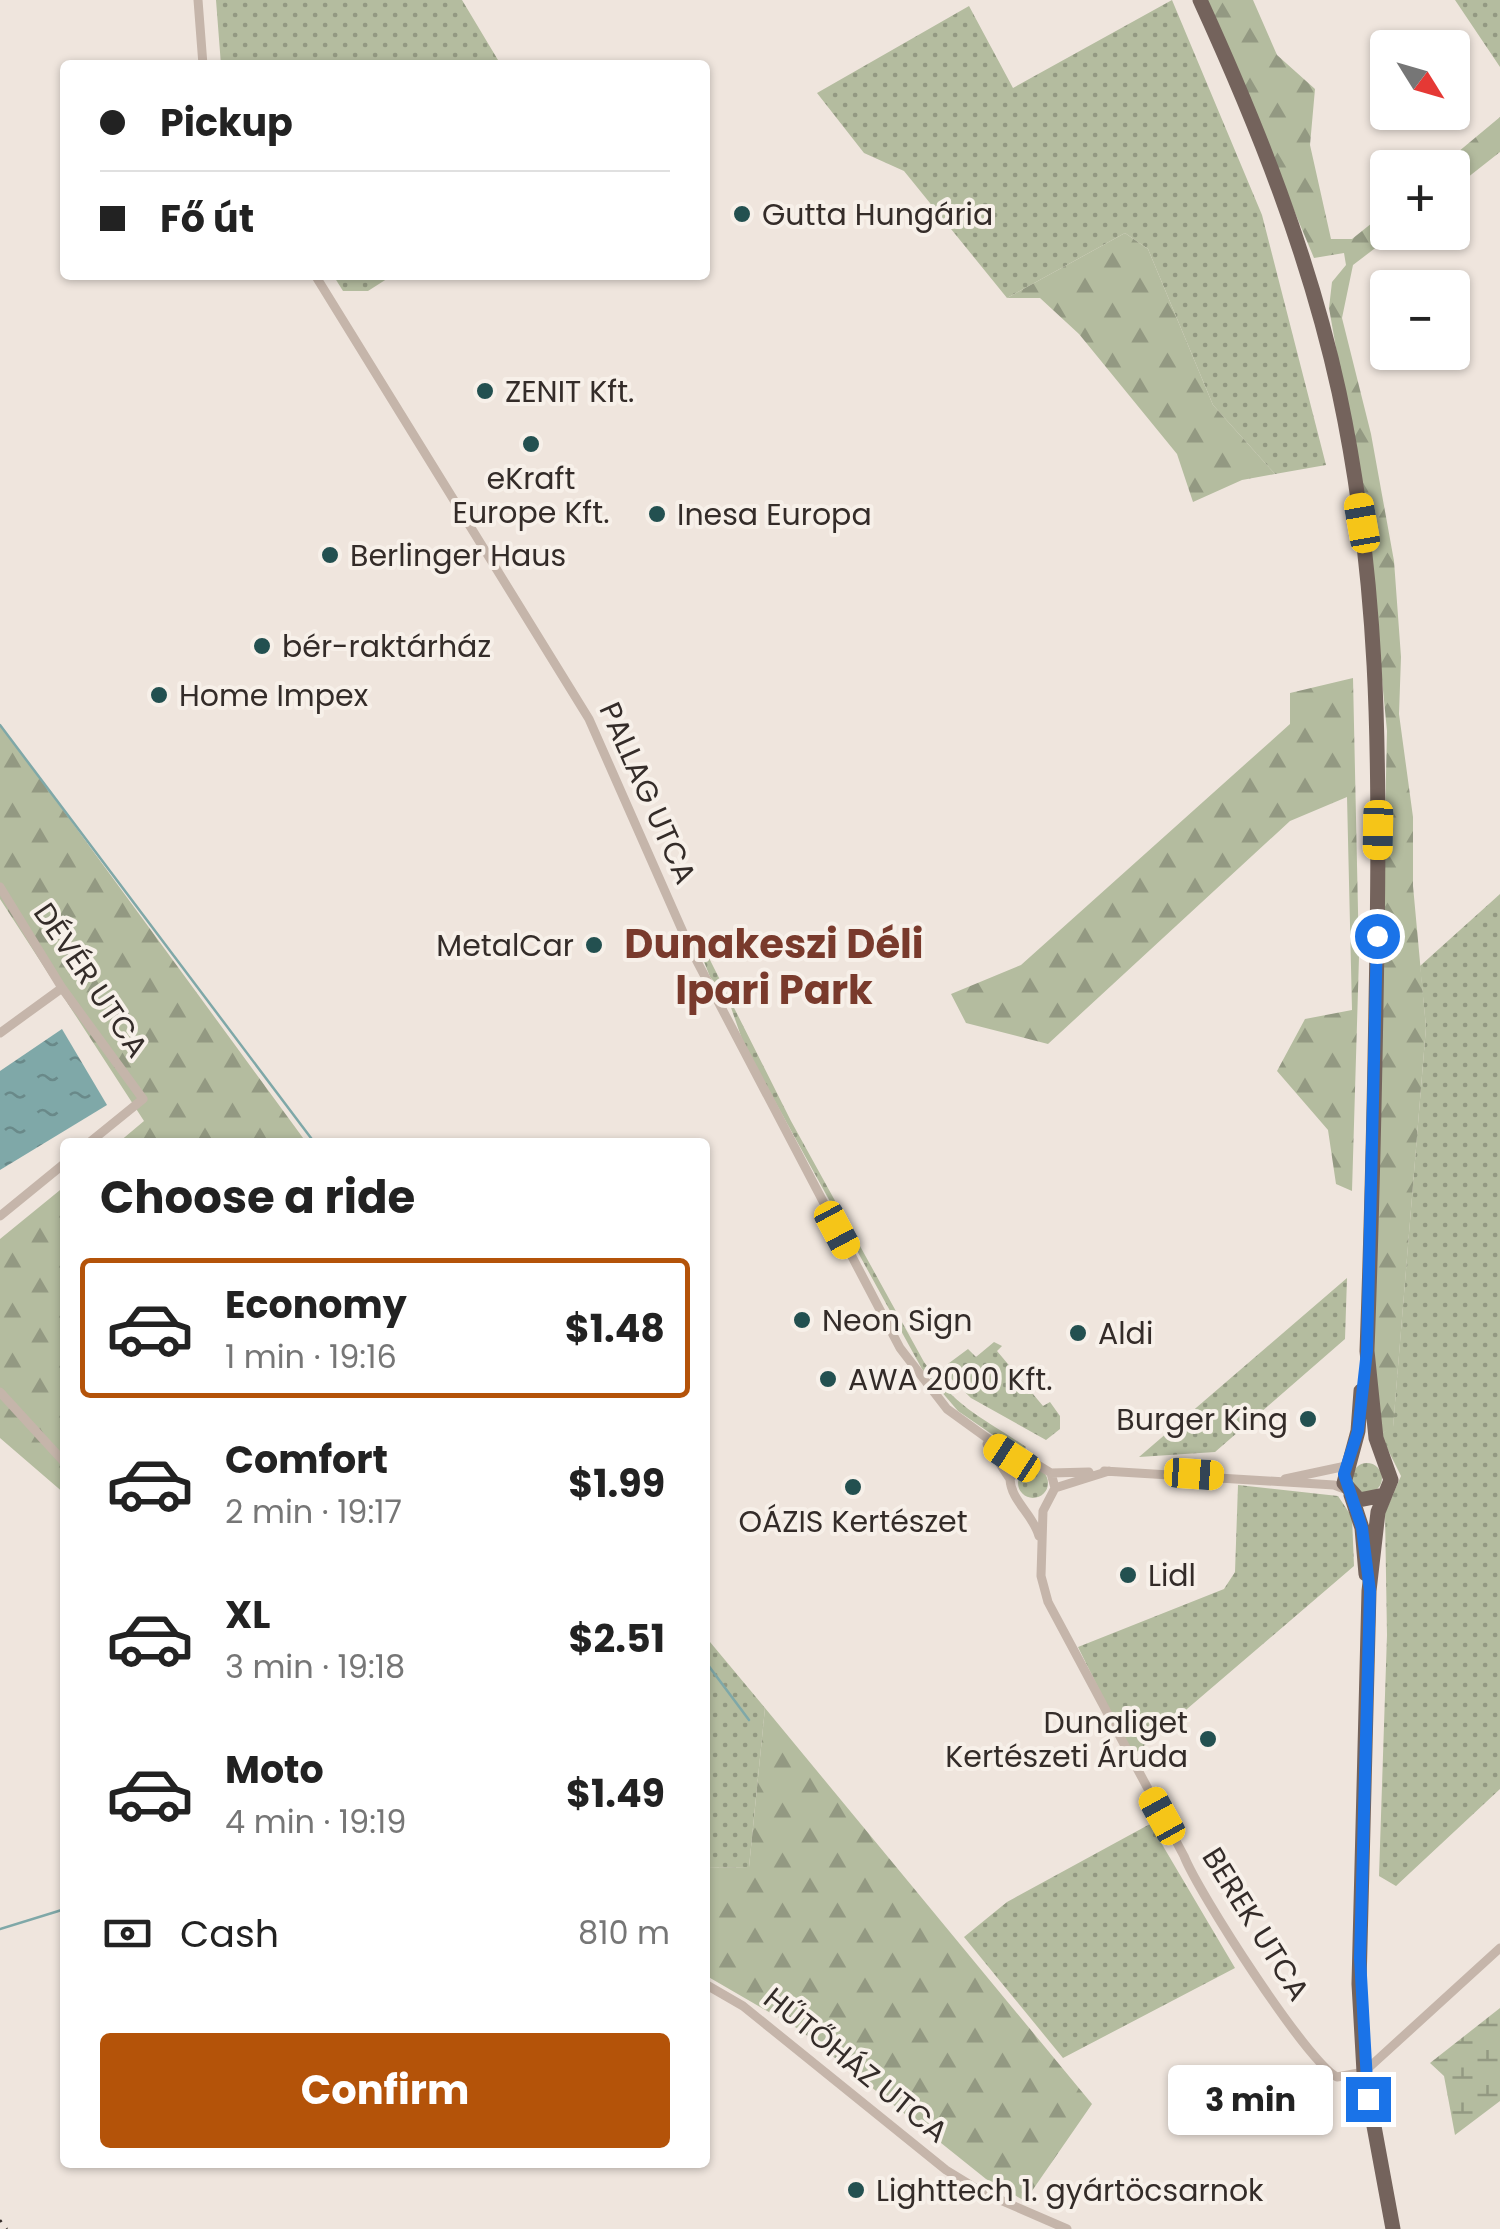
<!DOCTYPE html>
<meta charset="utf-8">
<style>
:root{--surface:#fff;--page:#f2f2f2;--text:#222;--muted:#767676;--line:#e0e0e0;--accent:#b45309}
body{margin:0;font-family:Poppins,sans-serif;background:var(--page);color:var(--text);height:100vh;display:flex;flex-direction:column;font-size:38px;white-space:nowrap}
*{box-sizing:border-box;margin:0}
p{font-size:32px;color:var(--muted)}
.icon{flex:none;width:55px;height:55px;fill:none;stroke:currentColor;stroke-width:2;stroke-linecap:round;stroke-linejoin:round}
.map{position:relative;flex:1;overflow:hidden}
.side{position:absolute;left:60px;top:1138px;width:650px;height:1030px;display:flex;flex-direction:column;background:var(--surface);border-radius:10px;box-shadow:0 2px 8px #0004}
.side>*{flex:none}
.hud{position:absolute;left:60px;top:60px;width:650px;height:220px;border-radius:10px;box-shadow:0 2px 8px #0004;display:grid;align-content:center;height:220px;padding:0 40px;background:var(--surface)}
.needle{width:65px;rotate:127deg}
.controls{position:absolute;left:1370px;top:30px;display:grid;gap:20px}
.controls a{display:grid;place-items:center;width:100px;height:100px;border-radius:10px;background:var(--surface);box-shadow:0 2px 8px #0004;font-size:50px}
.end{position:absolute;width:45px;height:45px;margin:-22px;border:12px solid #1a73e8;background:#fff;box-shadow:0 0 0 5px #fff}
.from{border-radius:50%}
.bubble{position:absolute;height:70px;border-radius:10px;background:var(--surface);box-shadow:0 2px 8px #0004;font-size:32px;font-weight:700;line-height:70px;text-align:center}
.car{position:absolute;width:30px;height:60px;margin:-30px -15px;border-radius:12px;box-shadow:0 0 8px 2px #0007;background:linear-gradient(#f5c518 24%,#345 0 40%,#f5c518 0 76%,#345 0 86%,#f5c518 0)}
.hud b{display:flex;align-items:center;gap:35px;height:95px;font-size:38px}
.hud b+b{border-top:2px solid var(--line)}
.hud i{width:25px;height:25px;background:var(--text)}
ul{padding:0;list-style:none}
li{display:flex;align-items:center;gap:30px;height:140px;margin:0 20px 15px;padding:0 20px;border:5px solid transparent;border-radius:10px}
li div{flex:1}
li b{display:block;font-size:38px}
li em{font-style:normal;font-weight:700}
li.current{border-color:var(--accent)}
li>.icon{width:90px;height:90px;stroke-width:1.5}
h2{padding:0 40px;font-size:45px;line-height:120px}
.pay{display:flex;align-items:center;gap:25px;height:110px;padding:0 40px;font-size:38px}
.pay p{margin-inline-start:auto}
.primary-button{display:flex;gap:20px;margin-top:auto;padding:20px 40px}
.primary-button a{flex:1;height:115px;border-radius:10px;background:var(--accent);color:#fff;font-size:40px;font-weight:700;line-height:115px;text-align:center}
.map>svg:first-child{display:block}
.grass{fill:url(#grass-dots)}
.forest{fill:url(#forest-firs)}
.wetland{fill:url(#wetland-marsh)}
.water{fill:url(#water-ripples)}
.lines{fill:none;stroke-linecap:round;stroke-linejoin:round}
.stream{stroke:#7fa8a8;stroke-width:2.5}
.street{stroke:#c5b5aa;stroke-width:9}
.primary{stroke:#74635c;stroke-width:15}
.rail{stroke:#342c29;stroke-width:2.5;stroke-dasharray:2.5 8;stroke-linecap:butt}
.route{stroke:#1a73e8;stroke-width:12}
.poi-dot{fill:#235050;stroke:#f7f0e9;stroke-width:4}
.labels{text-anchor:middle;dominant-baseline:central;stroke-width:8;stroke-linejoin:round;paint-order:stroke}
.poi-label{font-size:30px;fill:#342c29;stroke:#f7f0e9;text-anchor:start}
.street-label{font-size:30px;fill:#342c29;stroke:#f7f0e9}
.district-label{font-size:40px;font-weight:bold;fill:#793a2c;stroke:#f7f0e9}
</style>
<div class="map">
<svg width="1500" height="2229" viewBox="0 0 1500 2229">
<defs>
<pattern id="grass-dots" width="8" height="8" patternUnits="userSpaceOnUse" patternTransform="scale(2.5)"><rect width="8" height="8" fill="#b4bc9f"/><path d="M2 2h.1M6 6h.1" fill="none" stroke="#939982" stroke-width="1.8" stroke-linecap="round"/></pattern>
<pattern id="forest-firs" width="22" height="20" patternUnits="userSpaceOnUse" patternTransform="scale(2.5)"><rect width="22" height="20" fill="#b4bc9f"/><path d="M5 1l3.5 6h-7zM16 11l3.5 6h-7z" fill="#939982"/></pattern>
<pattern id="wetland-marsh" width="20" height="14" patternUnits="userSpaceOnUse" patternTransform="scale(2.5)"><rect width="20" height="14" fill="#b4bc9f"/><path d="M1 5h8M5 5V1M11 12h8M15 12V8" fill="none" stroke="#939982"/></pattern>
<pattern id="water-ripples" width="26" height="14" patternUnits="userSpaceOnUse" patternTransform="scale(2.5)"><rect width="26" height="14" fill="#7fa8a8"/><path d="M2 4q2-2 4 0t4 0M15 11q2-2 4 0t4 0" fill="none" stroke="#698989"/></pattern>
</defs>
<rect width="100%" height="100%" fill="#efe5dd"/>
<!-- grass -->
<path class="grass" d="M216,0H462L501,65H221Z
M1172,0L1262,215L1326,465L1275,474L1213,405L1148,249L1125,233L1007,298L904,171L864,153L817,93L969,6L1013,88Z
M1455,0H1500V67Z
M333,275H393L368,291H343Z
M1500,894V1789L1396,1886L1379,1876L1387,1635L1385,1513L1401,1476L1380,1434L1393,1427L1426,1027L1420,966Z
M709,958L791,1121L924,1362C957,1409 982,1417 1026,1447L1022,1455L958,1411L922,1369L744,1045L727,996L710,977L703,959Z
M1347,1278L1345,1339L1215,1452L1139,1457Z
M994,1342L1002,1346L997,1351L1043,1406L1050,1402L1060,1416V1429L1046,1440L971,1398L941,1369L968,1349L976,1357Z
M1352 1478a15 15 0 1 1 30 0a15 15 0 1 1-30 0Z
M1018 1483a15 15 0 1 1 30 0a15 15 0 1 1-30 0Z
M1238,1485L1338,1496L1352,1517L1354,1566L1132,1756L1078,1647L1224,1589L1235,1572Z
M705,1636L765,1708L749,1867L705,1868Z
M1150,1824L1235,1968L1063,2058L964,1937L1007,1902Z"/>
<!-- forest -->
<path class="forest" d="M1206,0H1253L1277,55L1315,89L1310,145L1331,239H1352L1387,211L1388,232L1395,233L1353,265L1342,318L1371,434L1394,561L1401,657L1399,714L1413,817V886L1426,1027L1393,1428L1380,1434L1374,1366L1375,1261L1387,731L1367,525L1329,308L1332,282L1346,265L1344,253L1314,258Z
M1500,117V152L1453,189L1452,168L1440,167Z
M1125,233L1148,249L1213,405L1275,474L1242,480L1193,502L1177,454L1079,334L1040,298H1007Z
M1353,678L1359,957L1352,1191L1336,1184L1328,1130L1277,1071L1305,1019L1352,1010L1347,797L1290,821L1048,1044L966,1023L951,994L1021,965L1290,724V693Z
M0,724L306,1142H119L144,1121L0,899Z
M65,1186V1494L0,1438V1239Z
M765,1708L1092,2104L1025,2201L986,2179L800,2030L705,1975V1868L749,1867Z"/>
<!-- wetland -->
<path class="wetland" d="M1500,2008V2101L1455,2135L1444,2076L1430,2063Z"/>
<!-- water -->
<path class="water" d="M62,1029L107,1105L0,1170V1071Z"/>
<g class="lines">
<!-- stream -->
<path class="stream" d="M0,725L314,1142
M705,1661L749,1720
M0,1929L65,1909"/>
<!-- street -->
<path class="street" d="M198,0L203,65
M315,275L589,719L690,948L900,1348L947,1409L1023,1464
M0,887L62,988L143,1099L90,1142
M0,1033L62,988
M0,1216L65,1163
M0,1392L65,1463
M987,1444L1010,1479
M1104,1471L1334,1485L1347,1490
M1109,1471L1055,1488L1043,1511L1041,1576L1048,1602L1184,1856C1198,1892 1307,2062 1337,2077L1364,2072L1500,1948
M1051,1473L1089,1472
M1285,1479L1346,1466
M1039,1536C1033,1514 1011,1501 1010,1479L1017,1468L1033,1462L1051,1473L1055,1488
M705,1984L743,2006L946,2170L982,2192L1067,2229"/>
<!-- primary -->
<path class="primary" d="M1200,0C1258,127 1309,255 1339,392C1379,579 1380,752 1377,942C1375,1078 1372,1215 1367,1351L1376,1438L1391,1480L1378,1512L1369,1591L1359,1984L1364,2072L1393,2229
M1361,1391L1358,1431L1344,1483L1359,1500L1384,1495
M1351,1495L1362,1528L1366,1574"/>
<!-- rail -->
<path class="rail" d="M0,2220L7,2229"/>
</g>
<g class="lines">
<!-- route -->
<path class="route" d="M1368,2099L1360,1958L1370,1591L1362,1528L1344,1474L1358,1431L1367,1351L1377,936"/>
</g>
<!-- markers -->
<g class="poi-dot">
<circle cx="742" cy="214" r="10"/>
<circle cx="485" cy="391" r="10"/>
<circle cx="531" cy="444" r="10"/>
<circle cx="657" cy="514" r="10"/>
<circle cx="330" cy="555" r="10"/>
<circle cx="262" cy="646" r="10"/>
<circle cx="159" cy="695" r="10"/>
<circle cx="594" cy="945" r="10"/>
<circle cx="802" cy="1320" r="10"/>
<circle cx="1078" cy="1333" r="10"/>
<circle cx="828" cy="1379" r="10"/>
<circle cx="1308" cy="1419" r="10"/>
<circle cx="853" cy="1487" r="10"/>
<circle cx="1128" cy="1575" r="10"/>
<circle cx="1208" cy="1739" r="10"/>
<circle cx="856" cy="2190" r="10"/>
</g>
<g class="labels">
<!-- poi labels -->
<g class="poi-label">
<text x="762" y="214">Gutta Hungária</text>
<text x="505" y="391">ZENIT Kft.</text>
<text x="531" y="478" text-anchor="middle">eKraft<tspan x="531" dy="34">Europe Kft.</tspan></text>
<text x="677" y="514">Inesa Europa</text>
<text x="350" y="555">Berlinger Haus</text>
<text x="282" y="646">bér-raktárház</text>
<text x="179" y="695">Home Impex</text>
<text x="574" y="945" text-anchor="end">MetalCar</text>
<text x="822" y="1320">Neon Sign</text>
<text x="1098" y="1333">Aldi</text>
<text x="848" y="1379">AWA 2000 Kft.</text>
<text x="1288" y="1419" text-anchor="end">Burger King</text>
<text x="853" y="1521" text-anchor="middle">OÁZIS Kertészet</text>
<text x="1148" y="1575">Lidl</text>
<text x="1188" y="1722" text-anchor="end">Dunaliget<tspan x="1188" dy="34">Kertészeti Áruda</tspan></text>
<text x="876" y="2190">Lighttech 1. gyártöcsarnok</text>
</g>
<!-- street labels -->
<g class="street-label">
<text transform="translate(648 793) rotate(66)">PALLAG UTCA</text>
<text transform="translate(91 980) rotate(56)">DÉVÉR UTCA</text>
<text transform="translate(1256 1924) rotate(58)">BEREK UTCA</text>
<text transform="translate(856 2065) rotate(39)">HŰTŐHÁZ UTCA</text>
</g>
<!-- district labels -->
<g class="district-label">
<text x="774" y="944">Dunakeszi Déli<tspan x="774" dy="46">Ipari Park</tspan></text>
</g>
</g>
</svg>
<div class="controls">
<a><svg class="needle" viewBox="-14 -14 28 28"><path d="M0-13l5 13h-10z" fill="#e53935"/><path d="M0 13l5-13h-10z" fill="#767676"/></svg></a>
<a>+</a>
<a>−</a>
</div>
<i class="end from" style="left:1377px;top:936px"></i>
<i class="end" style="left:1368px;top:2099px"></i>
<div class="bubble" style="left:1168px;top:2065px;width:165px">3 min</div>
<i class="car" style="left:1362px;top:523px;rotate:350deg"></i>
<i class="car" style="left:1378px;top:830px;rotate:181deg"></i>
<i class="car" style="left:837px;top:1230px;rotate:152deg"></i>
<i class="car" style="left:1012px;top:1458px;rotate:303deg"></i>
<i class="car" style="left:1194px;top:1474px;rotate:94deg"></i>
<i class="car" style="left:1162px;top:1816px;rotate:331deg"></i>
<div class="hud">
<b><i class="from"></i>Pickup</b>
<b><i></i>Fő út</b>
</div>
<section class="side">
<h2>Choose a ride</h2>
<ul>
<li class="current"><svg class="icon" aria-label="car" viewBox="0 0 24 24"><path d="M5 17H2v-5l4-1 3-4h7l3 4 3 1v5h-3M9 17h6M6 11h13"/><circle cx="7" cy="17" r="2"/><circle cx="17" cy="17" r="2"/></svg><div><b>Economy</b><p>1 min · 19:16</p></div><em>$1.48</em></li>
<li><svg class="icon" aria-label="car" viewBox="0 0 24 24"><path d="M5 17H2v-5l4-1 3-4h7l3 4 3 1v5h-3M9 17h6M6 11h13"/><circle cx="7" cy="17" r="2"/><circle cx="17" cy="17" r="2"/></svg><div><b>Comfort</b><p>2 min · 19:17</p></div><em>$1.99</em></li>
<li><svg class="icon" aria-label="car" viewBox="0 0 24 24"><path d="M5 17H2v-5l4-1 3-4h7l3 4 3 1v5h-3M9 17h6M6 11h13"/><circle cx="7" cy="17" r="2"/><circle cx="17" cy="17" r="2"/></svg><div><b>XL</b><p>3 min · 19:18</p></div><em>$2.51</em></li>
<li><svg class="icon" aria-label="car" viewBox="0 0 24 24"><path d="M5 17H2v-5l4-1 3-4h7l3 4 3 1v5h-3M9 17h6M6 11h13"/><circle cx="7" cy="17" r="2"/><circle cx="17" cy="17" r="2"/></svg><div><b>Moto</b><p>4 min · 19:19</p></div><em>$1.49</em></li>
</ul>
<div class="pay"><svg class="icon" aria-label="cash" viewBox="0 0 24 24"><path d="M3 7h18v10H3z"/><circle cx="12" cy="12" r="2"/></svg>Cash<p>810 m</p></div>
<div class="primary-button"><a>Confirm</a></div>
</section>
</div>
